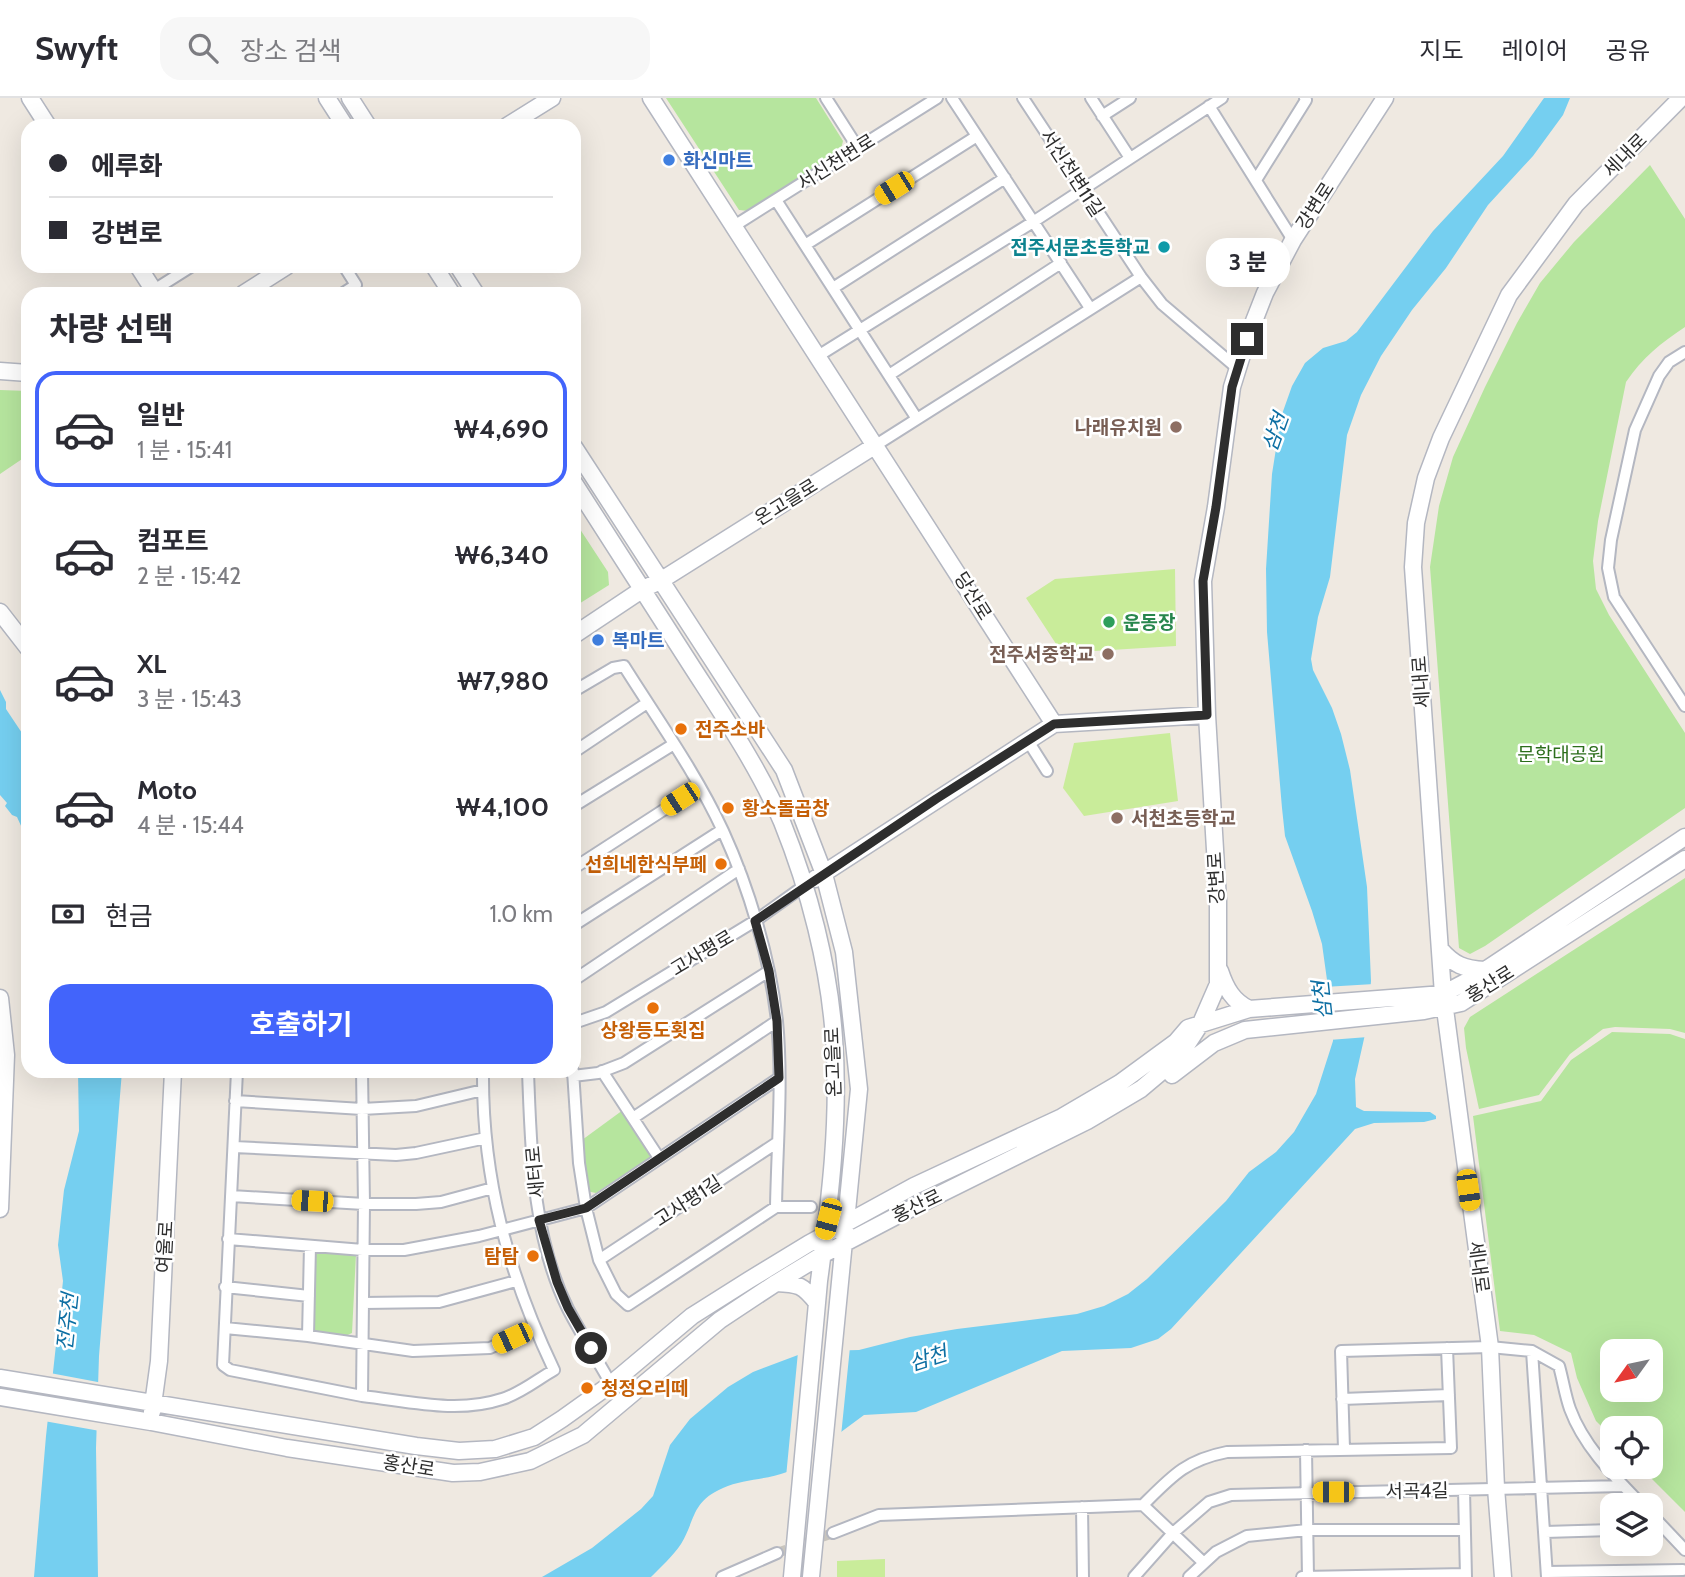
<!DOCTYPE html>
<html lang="ko">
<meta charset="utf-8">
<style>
:root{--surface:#fff;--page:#f7f7f7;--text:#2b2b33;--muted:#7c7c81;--line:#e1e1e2;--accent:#4264fb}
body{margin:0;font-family:Cabin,"Noto Sans KR",sans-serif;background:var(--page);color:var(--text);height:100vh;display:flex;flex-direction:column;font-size:26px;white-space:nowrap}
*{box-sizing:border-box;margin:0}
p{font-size:23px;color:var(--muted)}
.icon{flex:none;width:38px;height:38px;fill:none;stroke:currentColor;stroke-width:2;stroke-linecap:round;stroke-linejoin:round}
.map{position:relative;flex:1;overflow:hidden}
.panel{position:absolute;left:21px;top:189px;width:560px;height:791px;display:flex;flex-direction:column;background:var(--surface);border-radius:21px;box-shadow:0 7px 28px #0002}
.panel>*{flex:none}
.banner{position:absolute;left:21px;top:21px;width:560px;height:154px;border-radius:21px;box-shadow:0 7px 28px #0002;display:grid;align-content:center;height:154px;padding:0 28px;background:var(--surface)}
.needle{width:46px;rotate:237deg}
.tools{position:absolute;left:1600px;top:1241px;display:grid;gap:14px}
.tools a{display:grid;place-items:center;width:63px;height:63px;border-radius:14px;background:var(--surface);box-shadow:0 7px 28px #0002;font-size:35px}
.end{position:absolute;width:32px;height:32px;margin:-16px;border:9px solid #2e2e2e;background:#fff;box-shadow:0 0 0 4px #fff}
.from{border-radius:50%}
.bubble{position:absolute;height:49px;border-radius:21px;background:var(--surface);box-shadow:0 7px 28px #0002;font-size:23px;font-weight:700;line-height:49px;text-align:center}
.car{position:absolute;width:21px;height:42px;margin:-21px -10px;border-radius:9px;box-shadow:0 0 5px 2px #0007;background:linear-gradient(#f5c518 24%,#345 0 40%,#f5c518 0 76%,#345 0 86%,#f5c518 0)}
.banner b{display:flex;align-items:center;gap:24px;height:66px;font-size:26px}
.banner b+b{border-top:2px solid var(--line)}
.banner i{width:18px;height:18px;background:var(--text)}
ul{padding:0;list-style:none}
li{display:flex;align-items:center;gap:21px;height:116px;margin:0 14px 10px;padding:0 14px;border:4px solid transparent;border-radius:21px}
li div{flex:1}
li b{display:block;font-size:26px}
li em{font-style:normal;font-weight:700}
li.selected{border-color:var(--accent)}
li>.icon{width:63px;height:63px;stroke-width:1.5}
h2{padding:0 28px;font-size:32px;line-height:84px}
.pay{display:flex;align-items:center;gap:18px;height:77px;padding:0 28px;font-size:26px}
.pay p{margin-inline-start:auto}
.primary-button{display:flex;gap:14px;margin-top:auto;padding:14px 28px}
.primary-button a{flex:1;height:80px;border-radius:21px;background:var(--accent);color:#fff;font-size:28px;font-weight:700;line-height:80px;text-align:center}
header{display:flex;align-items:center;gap:42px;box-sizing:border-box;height:98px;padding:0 35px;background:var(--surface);border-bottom:2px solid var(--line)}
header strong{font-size:33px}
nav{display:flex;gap:38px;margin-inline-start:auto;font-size:24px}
.search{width:490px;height:63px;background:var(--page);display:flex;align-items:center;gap:18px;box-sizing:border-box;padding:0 24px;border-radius:21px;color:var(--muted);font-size:26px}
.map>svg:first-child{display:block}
.green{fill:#b6e59e;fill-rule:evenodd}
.pitch{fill:#c9ec9a}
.water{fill:#75cff0}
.pier{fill:#efe9e1}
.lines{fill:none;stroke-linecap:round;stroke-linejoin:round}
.street-tunnel{stroke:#c8c4bd;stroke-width:10;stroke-dasharray:10 5;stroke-linecap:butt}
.street-casing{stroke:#b4b7c1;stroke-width:14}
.secondary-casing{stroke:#b4b7c1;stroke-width:19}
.street{stroke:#fff;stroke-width:10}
.secondary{stroke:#fff;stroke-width:16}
.route{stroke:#2e2e2e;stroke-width:9}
.shop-dot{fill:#3f7fe0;stroke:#fff;stroke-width:2.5}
.culture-dot{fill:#0f9aa8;stroke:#fff;stroke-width:2.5}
.education-dot{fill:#8d6e63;stroke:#fff;stroke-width:2.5}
.leisure-dot{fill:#2e9e5b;stroke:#fff;stroke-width:2.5}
.food-dot{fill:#e8710a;stroke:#fff;stroke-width:2.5}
.labels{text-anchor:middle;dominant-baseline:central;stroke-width:5;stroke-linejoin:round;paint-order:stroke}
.street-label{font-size:19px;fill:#2e2e2e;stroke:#fff}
.shop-label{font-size:19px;font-weight:bold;fill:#366cbe;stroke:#fff;text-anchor:start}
.culture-label{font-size:19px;font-weight:bold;fill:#0d838f;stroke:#fff;text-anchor:end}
.education-label{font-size:19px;font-weight:bold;fill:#785e54;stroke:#fff;text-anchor:end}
.leisure-label{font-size:19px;font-weight:bold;fill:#27864d;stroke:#fff;text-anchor:start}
.food-label{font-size:19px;font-weight:bold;fill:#c56008;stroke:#fff;text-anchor:start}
.park-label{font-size:19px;fill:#2c6e1b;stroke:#fff}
.water-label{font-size:21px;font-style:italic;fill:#0d6fa3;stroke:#fff}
</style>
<header>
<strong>Swyft</strong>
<div class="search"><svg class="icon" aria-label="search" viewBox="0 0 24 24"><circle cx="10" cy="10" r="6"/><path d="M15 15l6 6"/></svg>장소 검색</div>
<nav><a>지도</a><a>레이어</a><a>공유</a></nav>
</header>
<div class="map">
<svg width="1685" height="1479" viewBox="0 0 1685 1479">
<rect width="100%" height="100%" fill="#efe9e1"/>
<!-- green -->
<path class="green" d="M666,0H816L843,43L840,55L749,113L739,112Z
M1650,67L1685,121V229C1661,245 1642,260 1626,284L1598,423L1593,463L1596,491L1609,517L1685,635V710L1485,848L1470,856L1459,850L1430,469L1439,408L1453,359L1485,289L1517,225L1540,185L1574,144Z
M0,292L28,293V357L0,376Z
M574,422L608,474L609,487L574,509Z
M1685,780V935L1670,931L1615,929L1603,931L1570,956L1539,997L1479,1011L1466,950L1464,930L1470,919Z
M1612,934L1670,936L1685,941V1414L1640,1369L1650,1368V1330H1612V1339L1596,1323L1577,1280L1571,1255L1534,1237L1500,1233L1473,1018L1541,1003L1571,962ZM1612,1253H1650V1292H1612Z
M623,1012L651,1059L596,1095L586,1093L582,1042Z
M312,1152L356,1156L352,1235L343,1239L314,1233Z"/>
<!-- pitch -->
<path class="pitch" d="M1175,471L1176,548L1062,555L1026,500L1055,481Z
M1170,635L1178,703L1084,718L1063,690L1074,645Z
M885,1461V1479H837V1463Z"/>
<!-- water -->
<path class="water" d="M1544,0H1570L1563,17L1533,58L1488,107L1446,170L1412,212L1381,258L1361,297L1347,337L1330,479L1318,519L1311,561L1313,572L1332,610L1341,636L1350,672L1367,789L1371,883L1368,923L1355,981L1356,1009L1364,1013L1430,1014L1436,1018V1021L1424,1024L1374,1025L1355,1031L1171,1231L1158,1241L1131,1250L1062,1253L916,1314L864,1317L787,1374C766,1382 743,1381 723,1390C691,1404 696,1421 681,1446C673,1458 661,1469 651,1479H542L592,1450L641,1411L653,1398L670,1347L690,1321L728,1289L753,1274L798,1257L819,1253L859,1252L910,1239L957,1231L1077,1216L1104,1208L1128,1196L1147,1181L1226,1103L1249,1074L1276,1054L1294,1034L1316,996L1333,943V925L1322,846L1312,813L1285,738L1282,710L1267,534L1266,471L1272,376L1281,319L1292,288L1305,265L1323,250L1346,243L1357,234L1433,133L1503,58Z
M0,592L6,604V611L28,644V736L22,730L17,719L12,717L5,708L7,705L0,697Z
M78,973H122L99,1258L96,1350L98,1479H34L46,1338L63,1183L58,1147L64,1092L79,1033Z"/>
<!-- pier -->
<path class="pier" d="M1374,886L1372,924L1368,939L1329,942L1324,889Z
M818,1249H850L841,1338L810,1365L786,1379L798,1254Z
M50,1275L103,1285L100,1333L44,1323Z"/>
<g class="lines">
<!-- street-tunnel -->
<path class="street-tunnel" d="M777,1455L833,1435"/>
<defs>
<path id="street" d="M826,0L858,50
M952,0L1090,210
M1023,0L1141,179L1162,206L1237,270
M1091,0L1130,60
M1209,8L1293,142
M1102,18L1130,0
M1256,82L1306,2L1305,0
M776,102L917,321
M734,128L937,0
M805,147L977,38
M833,190L1005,80
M154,192L192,168
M342,196L356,187L344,168
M1685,254L1669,264L1659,278L1635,332L1611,442L1608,470L1614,499L1685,608
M818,258L1033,124L1222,0
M889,277L1061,165
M876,347L1141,179
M1028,643L1047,673
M574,654L647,605
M574,708L674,646
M574,770L699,689
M574,827L722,732
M574,882L739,771
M574,925L606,914L755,823L804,788
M237,973L223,1267L230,1272L362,1298
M362,973L364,1106L362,1298C408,1303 457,1316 502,1301C520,1296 538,1281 554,1272C508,1175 482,1081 483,973
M528,973C531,1052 532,1139 568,1211C581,1236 597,1261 611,1286
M573,973L579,1065L586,1110L599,1162L616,1196L628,1207L776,1109C777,1048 783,984 777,923C770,860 749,790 723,733C696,675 658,622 624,568L613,570L574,593
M602,973L659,1060
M573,978L598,975L624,965L769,873
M235,1003L362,1011L416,1008L483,992
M633,1020L777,923
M234,1049L396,1057L416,1055L486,1040
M231,1098L364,1106H416L441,1104L493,1090
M776,1109H811
M228,1141L363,1152H404L479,1138L586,1110L779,980
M599,1162L778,1044
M225,1189L309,1198
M363,1205L439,1204L516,1183
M225,1230L308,1238L413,1253L490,1250L534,1229
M308,1238L310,1148
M1532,1253L1547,1479
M1342,1301L1449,1297
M1344,1351L1341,1253L1490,1249L1532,1253L1559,1268C1563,1282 1565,1297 1570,1311C1584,1349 1615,1379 1642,1407
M1306,1352L1308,1479
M1464,1392L1466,1479
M1143,1407C1172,1378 1186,1362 1227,1354L1451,1350L1447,1250
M1082,1409L1083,1479
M1650,1415L1685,1452
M1545,1434L1612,1432
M833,1435L879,1417L1143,1407L1203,1464
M1547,1474L1683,1472
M722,1479L777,1455
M1134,1479L1173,1435L1209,1404L1231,1397L1624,1388
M1189,1479L1216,1454L1247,1438L1307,1432H1465
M1302,1479L1466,1476"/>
<path id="secondary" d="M30,0L48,28
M327,0L345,28
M350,0L368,28
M651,0L1054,626L1207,617
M507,28L552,0
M138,168L156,196
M434,168L452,196
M458,168L476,196
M243,196L287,168
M0,273L28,275
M574,349L784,672L824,776L844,854L859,991L811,1479
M574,385C614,447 654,510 694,572C725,620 760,672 782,724C809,791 829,868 834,940C840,1021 830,1102 819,1183L792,1479
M0,514L28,550
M574,537L643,491L660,483L876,347
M815,781L1054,626
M1440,851C1454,867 1464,871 1485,872
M1220,873C1226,891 1233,903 1249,911
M0,900L6,957L0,1111
M1172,977L1214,945L1245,932L1424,913L1461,905L1685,761
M776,1185C799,1186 803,1187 817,1205
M0,1280L416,1348L459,1353L495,1351L534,1339L562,1321L611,1286L692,1218L749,1182L808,1146L914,1088L1062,1019L1120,985L1176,944L1188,930L1249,911L1443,896L1475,879L1685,739
M0,1299L151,1324L287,1350L453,1375L480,1374L530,1363L583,1337L720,1222L776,1185L822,1157L904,1114L1087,1023L1141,991L1179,959L1201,925L1218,886V802L1207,617L1203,483L1216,409L1232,289L1247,241L1265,195L1293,142L1385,0
M152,1314L159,1263L173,973
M1503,1479L1496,1390L1490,1249L1443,896L1413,469L1416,425L1426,380L1441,340L1509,197L1576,106L1681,0"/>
</defs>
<!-- street casing -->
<use href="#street" class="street-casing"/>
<!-- secondary casing -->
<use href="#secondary" class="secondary-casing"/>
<!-- street -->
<use href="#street" class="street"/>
<!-- secondary -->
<use href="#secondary" class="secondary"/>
</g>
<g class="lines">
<!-- route -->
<path class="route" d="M591,1250L568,1210L557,1184L539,1122L586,1110L779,980L777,923L769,873L755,823L936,701L1054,626L1207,617L1203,483L1216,409L1232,289L1247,241"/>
</g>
<!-- markers -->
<g class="shop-dot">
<circle cx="669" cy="62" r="7"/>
<circle cx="598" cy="542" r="7"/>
</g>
<circle class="culture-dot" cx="1164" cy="149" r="7"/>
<g class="education-dot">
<circle cx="1176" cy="329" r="7"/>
<circle cx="1108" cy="556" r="7"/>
<circle cx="1117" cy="720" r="7"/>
</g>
<circle class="leisure-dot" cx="1109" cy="524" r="7"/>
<g class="food-dot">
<circle cx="681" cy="631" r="7"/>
<circle cx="728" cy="710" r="7"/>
<circle cx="721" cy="766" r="7"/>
<circle cx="653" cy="910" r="7"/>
<circle cx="533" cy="1158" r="7"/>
<circle cx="587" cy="1290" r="7"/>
</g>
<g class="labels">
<!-- street labels -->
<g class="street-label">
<text transform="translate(1625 57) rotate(-45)">세내로</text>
<text transform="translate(836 64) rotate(-32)">서신천변로</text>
<text transform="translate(1072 75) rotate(57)">서신천변11길</text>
<text transform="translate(1315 108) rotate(-57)">강변로</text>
<text transform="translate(786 404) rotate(-32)">온고을로</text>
<text transform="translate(973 498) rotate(58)">당산로</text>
<text transform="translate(1421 584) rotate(-94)">세내로</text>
<text transform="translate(1216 780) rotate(-93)">강변로</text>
<text transform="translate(702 855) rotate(-31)">고사평로</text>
<text transform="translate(1490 886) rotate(-32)">홍산로</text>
<text transform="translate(833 964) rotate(-92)">온고을로</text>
<text transform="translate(535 1074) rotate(-95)">새터로</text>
<text transform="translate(688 1103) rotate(-33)">고사평1길</text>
<text transform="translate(917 1108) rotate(-26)">홍산로</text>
<text transform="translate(165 1149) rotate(-87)">여울로</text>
<text transform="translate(1479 1169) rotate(82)">세내로</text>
<text transform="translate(409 1368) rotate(9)">홍산로</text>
<text transform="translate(1417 1393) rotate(-1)">서곡4길</text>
</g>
<!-- shop labels -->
<g class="shop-label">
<text x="683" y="62">화신마트</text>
<text x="612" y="542">복마트</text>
</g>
<!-- culture labels -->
<g class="culture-label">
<text x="1150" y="149">전주서문초등학교</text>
</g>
<!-- education labels -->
<g class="education-label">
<text x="1162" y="329">나래유치원</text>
<text x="1094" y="556">전주서중학교</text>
<text x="1131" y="720" text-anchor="start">서천초등학교</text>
</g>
<!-- leisure labels -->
<g class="leisure-label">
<text x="1123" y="524">운동장</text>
</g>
<!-- food labels -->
<g class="food-label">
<text x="695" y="631">전주소바</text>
<text x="742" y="710">황소돌곱창</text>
<text x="707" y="766" text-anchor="end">선희네한식부페</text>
<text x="653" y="932" text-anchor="middle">상왕등도횟집</text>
<text x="519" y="1158" text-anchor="end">탐탐</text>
<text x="601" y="1290">청정오리떼</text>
</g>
<!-- park labels -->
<g class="park-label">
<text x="1561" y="656">문학대공원</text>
</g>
<!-- water labels -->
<g class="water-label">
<text transform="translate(1275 334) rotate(-70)">삼천</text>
<text transform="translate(1322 902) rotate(-96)">삼천</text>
<text transform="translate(67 1224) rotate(-84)">전주천</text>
<text transform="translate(928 1260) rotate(-18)">삼천</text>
</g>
</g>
</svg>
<div class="tools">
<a><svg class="needle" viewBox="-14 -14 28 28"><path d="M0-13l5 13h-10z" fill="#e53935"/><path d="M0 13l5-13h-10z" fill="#7c7c81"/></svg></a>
<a><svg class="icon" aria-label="locate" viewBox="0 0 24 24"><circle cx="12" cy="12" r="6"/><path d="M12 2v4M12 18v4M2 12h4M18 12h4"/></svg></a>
<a><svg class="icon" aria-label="layers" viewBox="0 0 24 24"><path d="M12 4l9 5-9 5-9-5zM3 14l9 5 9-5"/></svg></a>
</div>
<i class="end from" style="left:591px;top:1250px"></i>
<i class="end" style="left:1247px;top:241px"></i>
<div class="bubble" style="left:1206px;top:140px;width:84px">3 분</div>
<i class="car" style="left:894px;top:90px;rotate:238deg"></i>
<i class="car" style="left:680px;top:701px;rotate:237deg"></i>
<i class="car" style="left:1468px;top:1092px;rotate:172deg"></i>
<i class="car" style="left:312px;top:1103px;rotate:273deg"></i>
<i class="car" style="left:828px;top:1121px;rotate:195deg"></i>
<i class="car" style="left:512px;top:1240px;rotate:245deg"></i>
<i class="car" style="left:1333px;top:1394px;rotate:270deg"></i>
<div class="banner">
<b><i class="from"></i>에루화</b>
<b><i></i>강변로</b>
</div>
<section class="panel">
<h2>차량 선택</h2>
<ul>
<li class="selected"><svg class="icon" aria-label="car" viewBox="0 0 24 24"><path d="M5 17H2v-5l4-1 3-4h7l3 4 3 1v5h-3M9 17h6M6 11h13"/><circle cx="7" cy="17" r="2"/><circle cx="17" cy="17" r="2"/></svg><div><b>일반</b><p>1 분 · 15:41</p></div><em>₩4,690</em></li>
<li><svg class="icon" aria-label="car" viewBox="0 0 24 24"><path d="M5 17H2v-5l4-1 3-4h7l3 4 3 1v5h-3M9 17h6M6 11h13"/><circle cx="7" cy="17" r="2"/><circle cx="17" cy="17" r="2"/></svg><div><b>컴포트</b><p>2 분 · 15:42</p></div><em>₩6,340</em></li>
<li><svg class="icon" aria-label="car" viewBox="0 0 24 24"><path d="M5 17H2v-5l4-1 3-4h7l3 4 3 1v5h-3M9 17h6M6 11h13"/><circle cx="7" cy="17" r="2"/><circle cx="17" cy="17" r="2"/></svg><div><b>XL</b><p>3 분 · 15:43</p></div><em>₩7,980</em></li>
<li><svg class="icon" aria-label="car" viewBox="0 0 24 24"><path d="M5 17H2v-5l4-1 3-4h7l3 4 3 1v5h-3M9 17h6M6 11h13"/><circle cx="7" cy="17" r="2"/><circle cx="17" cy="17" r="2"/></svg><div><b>Moto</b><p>4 분 · 15:44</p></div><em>₩4,100</em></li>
</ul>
<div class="pay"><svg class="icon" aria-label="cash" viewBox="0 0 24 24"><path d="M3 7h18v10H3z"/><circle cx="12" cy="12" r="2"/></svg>현금<p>1.0 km</p></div>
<div class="primary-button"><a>호출하기</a></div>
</section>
</div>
